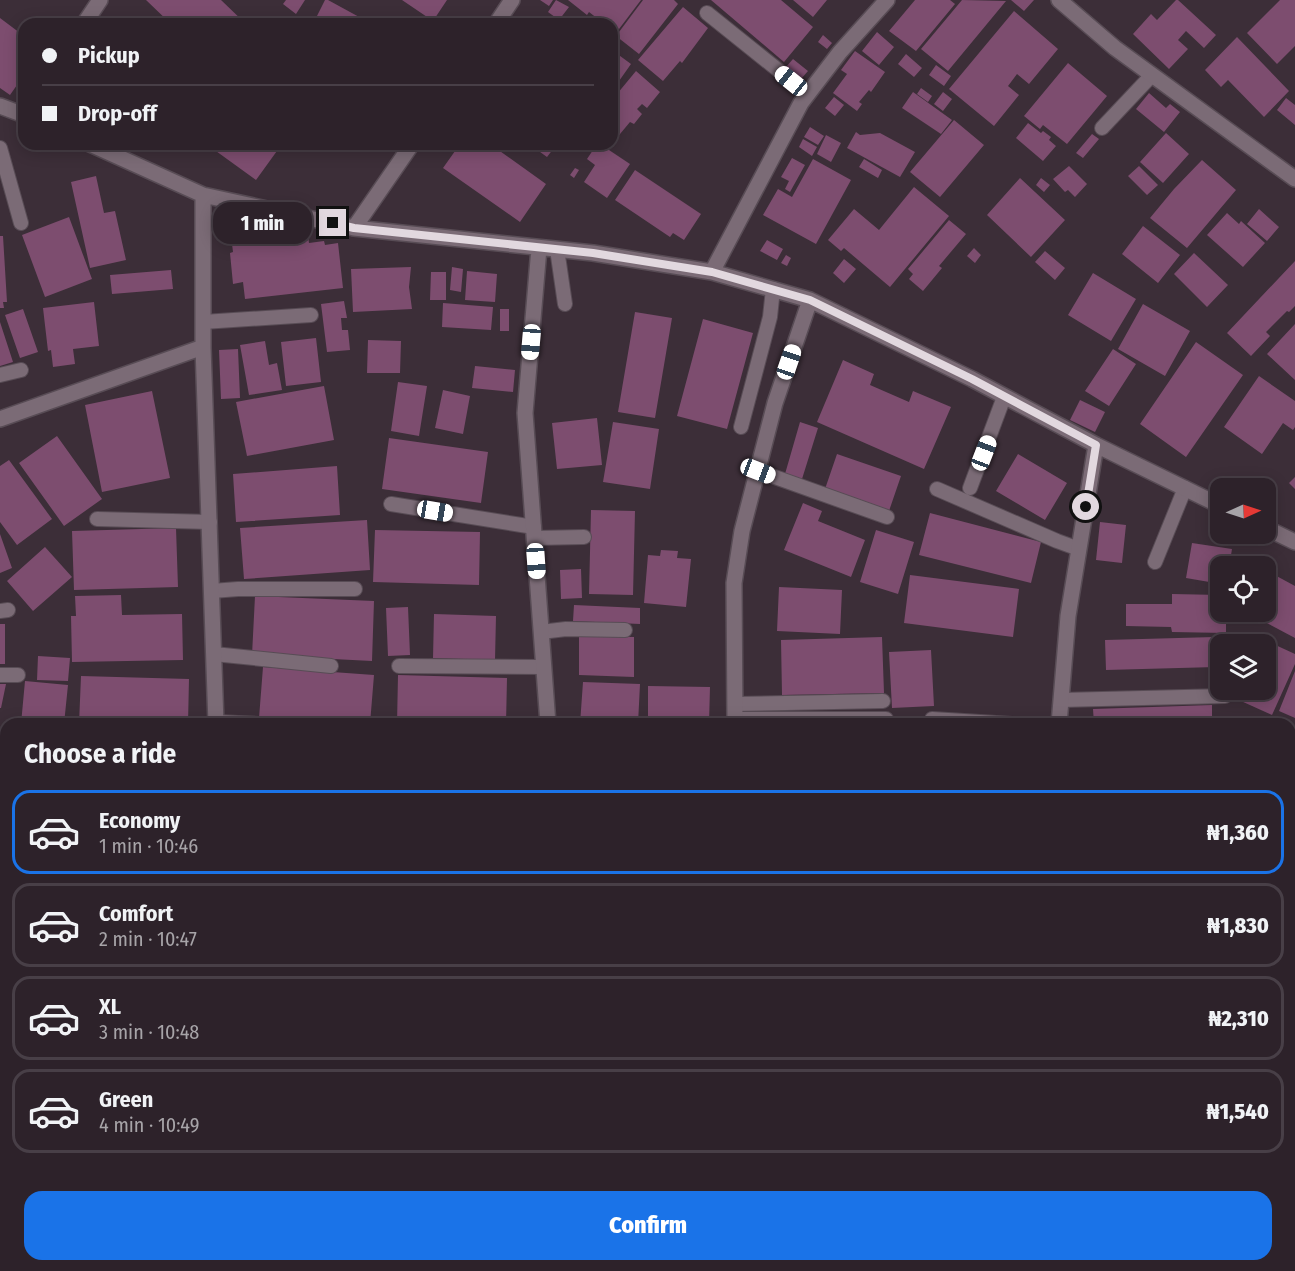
<!DOCTYPE html>
<meta charset="utf-8">
<style>
:root{--surface:#2d222a;--page:#352a32;--text:#f1f3f6;--muted:#a7a4a8;--line:#483f47;--accent:#1a73e8}
body{margin:0;font-family:"Fira Sans Condensed",sans-serif;background:var(--page);color:var(--text);height:100vh;display:flex;flex-direction:column;font-size:22px;white-space:nowrap}
*{box-sizing:border-box;margin:0}
p{font-size:20px;color:var(--muted)}
.icon{flex:none;width:33px;height:33px;fill:none;stroke:currentColor;stroke-width:2;stroke-linecap:round;stroke-linejoin:round}
.map{position:relative;flex:1;overflow:hidden}
.panel{position:absolute;left:0px;top:718px;width:1296px;height:554px;display:flex;flex-direction:column;background:var(--surface);border-radius:18px 18px 0 0;box-shadow:0 3px 15px #0003,0 0 0 2px var(--line)}
.panel>*{flex:none}
.top-card{position:absolute;left:18px;top:18px;width:600px;height:132px;border-radius:18px;box-shadow:0 3px 15px #0003,0 0 0 2px var(--line);display:grid;align-content:center;height:132px;padding:0 24px;background:var(--surface)}
.needle{width:39px;rotate:87deg}
.tools{position:absolute;left:1210px;top:478px;display:grid;gap:12px}
.tools a{display:grid;place-items:center;width:66px;height:66px;border-radius:12px;background:var(--surface);box-shadow:0 3px 15px #0003,0 0 0 2px var(--line);font-size:30px}
.end{position:absolute;width:27px;height:27px;margin:-14px;border:8px solid #e2d8df;background:#111;box-shadow:0 0 0 3px #111}
.from{border-radius:50%}
.bubble{position:absolute;height:42px;border-radius:18px;background:var(--surface);box-shadow:0 3px 15px #0003,0 0 0 2px var(--line);font-size:20px;font-weight:800;line-height:42px;text-align:center}
.car{position:absolute;width:18px;height:36px;margin:-18px -9px;border-radius:8px;box-shadow:0 0 4px 2px #0007;background:linear-gradient(#fff 24%,#345 0 40%,#fff 0 76%,#345 0 86%,#fff 0)}
.top-card b{display:flex;align-items:center;gap:21px;height:57px;font-size:22px}
.top-card b+b{border-top:2px solid var(--line)}
.top-card i{width:15px;height:15px;background:var(--text)}
ul{padding:0;list-style:none}
li{display:flex;align-items:center;gap:18px;height:84px;margin:0 12px 9px;padding:0 12px;border:3px solid var(--line);border-radius:18px}
li div{flex:1}
li b{display:block;font-size:22px}
li em{font-style:normal;font-weight:800}
li.active{border-color:var(--accent)}
li>.icon{width:54px;height:54px;stroke-width:1.5}
h2{padding:0 24px;font-size:27px;line-height:72px}
.action{display:flex;gap:12px;margin-top:auto;padding:12px 24px}
.action a{flex:1;height:69px;border-radius:18px;background:var(--accent);color:#fff;font-size:24px;font-weight:800;line-height:69px;text-align:center}
.map>svg:first-child{display:block}
.building{fill:#7d4d6f}
.lines{fill:none;stroke-linecap:round;stroke-linejoin:round}
.service-casing{stroke:#584c55;stroke-width:16}
.minor-casing{stroke:#584c55;stroke-width:18}
.service{stroke:#7b6b76;stroke-width:14}
.minor{stroke:#7b6b76;stroke-width:15}
.route{stroke:#e2d8df;stroke-width:8}
</style>
<div class="map">
<svg width="1295" height="1271" viewBox="0 0 1295 1271">
<rect width="100%" height="100%" fill="#3c2e38"/>
<!-- building -->
<path class="building" d="M146,0H221L246,24H171Z
M286,0H305L296,14L283,4Z
M325,0H328L372,24H313Z
M402,0H447L433,21Z
M540,0H553L549,6Z
M556,0L569,7L559,20L548,12Z
M568,0H641L616,33L612,30V24H601L602,22L589,12L587,15Z
M643,0H674L678,4L639,54L616,36Z
M711,0H781L813,27L784,62Z
M793,0H827L813,17Z
M915,0H950L955,4L916,51L889,31Z
M962,0L1006,1L948,71L921,49Z
M1011,0H1034L1024,11Z
M1176,0H1178L1216,35L1204,48L1186,31L1178,40L1188,49L1169,69L1133,34L1151,14L1157,20Z
M1280,0H1295V46L1277,64L1247,33Z
M683,7L708,28L682,63L680,61L663,81L638,60Z
M1014,11L1058,49L1029,84L1017,74L1008,86L1019,95L994,126L949,89Z
M566,17L576,24H561Z
M0,18L24,36V75L10,95L0,88Z
M877,32L894,47L879,65L862,51Z
M823,35L832,43L827,49L818,42Z
M1237,37L1289,91L1264,117L1228,80L1221,87L1205,70Z
M612,50L631,64L612,91Z
M855,51L885,72L871,92L869,90L859,102L862,104L857,111L833,93L847,74L841,70Z
M906,54L922,68L914,77L898,64Z
M793,59L808,71L801,79L786,67Z
M1068,63L1107,96L1067,144L1043,125L1040,129L1024,116Z
M936,65L951,76L944,86L929,75Z
M636,71L660,92L647,108L642,104L637,109L642,114L634,124L630,122L615,140L612,138V100Z
M921,88L932,96L928,102L917,94Z
M913,92L952,120L941,134L902,108Z
M943,92L952,99L943,111L934,104Z
M1149,93L1166,108L1170,104L1180,112L1164,132L1136,109Z
M834,97L844,105L835,116L825,108Z
M1286,98L1295,105V125L1277,110Z
M954,120L984,145L940,197L910,172Z
M1028,123L1041,133L1043,131L1051,137L1049,140L1056,146L1043,161L1016,138Z
M810,127L824,136L818,145L804,137Z
M856,132L860,135L880,133L915,152L900,177L847,148Z
M1166,133L1189,154L1163,183L1140,162Z
M1092,134L1099,139L1083,158L1076,153Z
M826,135L841,143L831,162L817,154Z
M803,139L817,147L812,156L799,147Z
M210,144H282L256,180L209,146Z
M460,144H495L499,147L497,149L546,184L520,222L443,168Z
M529,144H557L547,157Z
M597,144H600L630,164L607,198L584,182L595,165L587,159Z
M792,158L805,165L790,192L785,189L789,181L781,177Z
M813,159L851,180L816,244L763,215L778,189L792,197Z
M864,159L882,170L878,178L859,167Z
M1202,160L1236,190L1187,248L1150,218L1174,189Z
M1069,166L1087,184L1075,197L1068,190L1065,192L1053,179Z
M1139,166L1158,185L1147,195L1128,176Z
M575,168L579,170L574,178L570,175Z
M635,170L701,214L684,240L673,233L670,237L615,200Z
M96,176L104,213L115,211L126,260L90,268L71,182Z
M1020,178L1065,220L1031,257L987,215Z
M1041,178L1050,185L1044,192L1036,185Z
M914,187L949,216L890,287L844,248L841,251L828,240L854,209L879,230Z
M1259,209L1279,227L1267,241L1247,224Z
M1227,213L1239,224L1241,221L1265,243L1243,267L1207,235Z
M69,217L92,279L45,297L22,235Z
M949,220L966,234L939,266L942,268L923,291L909,279L913,274L908,269Z
M1143,226L1180,255L1158,283L1122,254Z
M274,233L275,240L308,236L309,243L324,241L325,245L338,243L343,288L245,299L243,282L233,284L230,253L233,252L232,244H239V238Z
M0,236H3L7,302H3L4,308H0Z
M767,240L783,249L777,260L760,251Z
M974,248L981,255L975,263L967,256Z
M1045,251L1065,268L1055,280L1035,262Z
M1194,253L1228,285L1207,307L1174,274Z
M786,255L791,258L787,266L781,263Z
M844,259L856,269L844,283L833,273Z
M1295,261V306L1289,312L1287,311L1266,332L1270,336L1251,356L1227,333Z
M411,267L409,287L412,309L353,312L351,269Z
M452,267L463,269L461,292L450,290Z
M171,270L173,289L112,294L110,275Z
M467,271L497,274L495,302L465,300Z
M431,272H446V300H430Z
M1093,273L1136,299L1111,341L1068,315Z
M344,301L347,318H341L342,330H348L350,350L327,352L321,304Z
M94,302L99,346L73,349L75,364L53,367L51,350L48,351L43,308Z
M443,303L493,307L491,330L442,327Z
M1143,304L1190,331L1165,376L1118,349Z
M23,309L38,352L20,358L5,315Z
M500,309H509V331H500Z
M635,312L672,318L655,418L618,412Z
M703,319L753,333L727,429L677,416Z
M0,322L13,362L0,366Z
M1295,324V380L1267,354Z
M316,338L321,382L286,386L281,342Z
M368,340L401,341L400,373H367Z
M265,341L269,365L277,363L282,390L249,395L240,345Z
M1196,342L1243,375L1186,457L1140,424Z
M238,349L240,398L221,399L219,350Z
M1113,349L1136,364L1109,406L1085,391Z
M843,360L874,374L870,385L909,402L913,391L951,407L924,469L817,422Z
M475,366L515,370L513,392L472,388Z
M1259,376L1295,401V427L1293,430L1283,423L1262,454L1224,427Z
M398,382L427,386L419,436L391,431Z
M324,386L334,440L247,456L236,402Z
M443,390L470,396L463,434L435,428Z
M152,391L170,478L102,492L85,405Z
M1080,400L1105,412L1095,432L1070,420Z
M597,418L602,465L557,469L552,423Z
M613,422L659,429L650,489L603,482Z
M800,422L818,428L802,479L785,474Z
M57,436L102,499L64,526L19,463Z
M389,438L488,452L481,503L382,489Z
M837,454L901,476L889,511L825,489Z
M1018,454L1067,483L1045,520L996,491Z
M9,460L52,519L17,545L0,522V466Z
M337,466L340,515L236,522L233,474Z
M1295,477V489L1289,483Z
M803,503L822,511L818,521L865,540L851,577L784,550Z
M591,510L635,511L633,595L589,594Z
M930,513L1041,542L1031,583L919,555Z
M367,520L370,570L244,579L240,528Z
M1100,522L1126,525L1122,563L1096,560Z
M176,528L178,587L74,590L72,531Z
M375,530L480,532L479,585L373,582Z
M876,530L914,542L898,594L860,582Z
M0,534L12,568L0,573Z
M1192,543L1232,549L1229,567H1221V584L1186,578Z
M45,547L72,577L33,611L7,581Z
M661,550L678,551L677,558L691,559L686,607L644,603L648,555L660,556Z
M581,569L582,598L561,599L560,570Z
M1271,573L1295,586V638L1250,614L1251,612H1266V583Z
M910,575L1019,589L1013,637L904,623Z
M779,587L842,590L840,634L777,631Z
M1172,594L1221,595V612H1226V633L1172,632L1171,627L1126,626V604H1172Z
M121,595L122,615L182,614L183,660L72,662L71,616H76L75,596Z
M255,596L374,601L372,661L252,655Z
M574,605L640,608V624L573,621Z
M408,607L410,655L388,656L386,608Z
M434,614L496,616L495,660L433,658Z
M0,624H5V664H0Z
M579,636L634,637V677L579,675Z
M882,637L884,693L782,695L781,640Z
M1215,637L1216,667L1106,670L1105,640Z
M1269,642L1295,654V664L1272,715L1241,701L1246,690H1266V647Z
M931,650L934,706L892,708L889,652Z
M38,656L70,658L68,681L37,680Z
M263,667L374,675L370,724L259,718Z
M1295,671V718L1279,711Z
M398,675L507,678L506,724H397Z
M81,676L189,679L188,724H79Z
M25,681L68,685L64,724H21Z
M583,682L640,684L638,724H580Z
M0,684H6L1,708H0Z
M648,686L710,687L709,724H648Z
M1212,705V724H1094L1093,709Z
M1290,731L1295,733V787L1290,785Z
M0,759L6,762V787L0,785Z
M1290,878L1295,880V923L1290,922Z
M6,903V938L0,936V920Z
M0,950L6,953L0,970Z
M1290,996H1295V1047H1290Z
M0,998L6,1000V1016L0,1033Z
M1295,1085V1142H1290V1086Z
M1290,1149H1295V1183H1290Z
M1290,1247L1295,1248V1271H1266L1267,1266H1290Z
M24,1266L37,1271H23Z
M82,1266H129L127,1271H96Z
M316,1266H354L353,1271H315Z
M363,1266H373L389,1271H361Z
M541,1266H587L586,1271H540Z
M601,1266H661L662,1271H602Z
M778,1266H888V1271H778Z
M907,1266H955V1271H907Z
M959,1266H1020V1271H959Z
M1086,1266H1110V1268H1086Z
M1190,1266H1232L1231,1271Z"/>
<g class="lines">
<defs>
<path id="service" d="M707,13L808,94
M1102,128L1152,75
M0,148L21,223
M557,249L565,304
M203,322L311,315
M0,375L21,370
M741,427L770,317L773,289
M758,471L887,517
M970,488L1004,397
M937,489L1057,541L1079,549
M391,504L534,527
M97,519L210,522
M534,538L584,537
M1155,562L1185,488
M212,591L238,589H355
M0,611L8,610
M541,632L566,629L625,630
M214,654L331,666
M399,666L544,667
M0,675H18
M1061,700L1225,696
M735,704L883,701
M735,719H886
M932,719L1012,724
M216,722L259,724
M0,831L6,810
M1290,855L1295,857
M1290,965H1295
M41,1266L58,1271"/>
<path id="minor" d="M1059,0L1115,48L1295,179
M84,24L100,0
M496,24L512,0
M0,106L24,115
M90,144L203,195L354,228L593,253L712,272L810,300L972,379L1096,445L1221,506
M203,195V347L216,724
M354,228L412,144
M539,248L525,413L548,724
M712,272L801,103L840,52L887,0
M0,419L203,347
M1266,528L1295,542
M735,724L734,583L742,531L775,403L810,300
M1059,724L1068,616L1096,445
M0,799L6,801
M1290,1062H1295
M0,1145L6,1147
M1290,1220L1295,1219
M0,1265L6,1250
M256,1266L258,1271
M743,1266V1271
M436,1271L437,1266
M1255,1271L1256,1266"/>
</defs>
<!-- service casing -->
<use href="#service" class="service-casing"/>
<!-- minor casing -->
<use href="#minor" class="minor-casing"/>
<!-- service -->
<use href="#service" class="service"/>
<!-- minor -->
<use href="#minor" class="minor"/>
</g>
<g class="lines">
<!-- route -->
<path class="route" d="M333,223L354,228L593,253L712,272L810,300L972,379L1096,445L1086,507"/>
</g>
</svg>
<div class="tools">
<a><svg class="needle" viewBox="-14 -14 28 28"><path d="M0-13l5 13h-10z" fill="#e53935"/><path d="M0 13l5-13h-10z" fill="#a7a4a8"/></svg></a>
<a><svg class="icon" aria-label="locate" viewBox="0 0 24 24"><circle cx="12" cy="12" r="6"/><path d="M12 2v4M12 18v4M2 12h4M18 12h4"/></svg></a>
<a><svg class="icon" aria-label="layers" viewBox="0 0 24 24"><path d="M12 4l9 5-9 5-9-5zM3 14l9 5 9-5"/></svg></a>
</div>
<i class="end from" style="left:1086px;top:507px"></i>
<i class="end" style="left:333px;top:223px"></i>
<div class="bubble" style="left:213px;top:202px;width:99px">1 min</div>
<i class="car" style="left:791px;top:81px;rotate:309deg"></i>
<i class="car" style="left:531px;top:342px;rotate:185deg"></i>
<i class="car" style="left:789px;top:362px;rotate:19deg"></i>
<i class="car" style="left:984px;top:453px;rotate:21deg"></i>
<i class="car" style="left:758px;top:471px;rotate:111deg"></i>
<i class="car" style="left:435px;top:511px;rotate:100deg"></i>
<i class="car" style="left:536px;top:561px;rotate:176deg"></i>
<div class="top-card">
<b><i class="from"></i>Pickup</b>
<b><i></i>Drop-off</b>
</div>
<section class="panel">
<h2>Choose a ride</h2>
<ul>
<li class="active"><svg class="icon" aria-label="car" viewBox="0 0 24 24"><path d="M5 17H2v-5l4-1 3-4h7l3 4 3 1v5h-3M9 17h6M6 11h13"/><circle cx="7" cy="17" r="2"/><circle cx="17" cy="17" r="2"/></svg><div><b>Economy</b><p>1 min · 10:46</p></div><em>₦1,360</em></li>
<li><svg class="icon" aria-label="car" viewBox="0 0 24 24"><path d="M5 17H2v-5l4-1 3-4h7l3 4 3 1v5h-3M9 17h6M6 11h13"/><circle cx="7" cy="17" r="2"/><circle cx="17" cy="17" r="2"/></svg><div><b>Comfort</b><p>2 min · 10:47</p></div><em>₦1,830</em></li>
<li><svg class="icon" aria-label="car" viewBox="0 0 24 24"><path d="M5 17H2v-5l4-1 3-4h7l3 4 3 1v5h-3M9 17h6M6 11h13"/><circle cx="7" cy="17" r="2"/><circle cx="17" cy="17" r="2"/></svg><div><b>XL</b><p>3 min · 10:48</p></div><em>₦2,310</em></li>
<li><svg class="icon" aria-label="car" viewBox="0 0 24 24"><path d="M5 17H2v-5l4-1 3-4h7l3 4 3 1v5h-3M9 17h6M6 11h13"/><circle cx="7" cy="17" r="2"/><circle cx="17" cy="17" r="2"/></svg><div><b>Green</b><p>4 min · 10:49</p></div><em>₦1,540</em></li>
</ul>
<div class="action"><a>Confirm</a></div>
</section>
</div>
